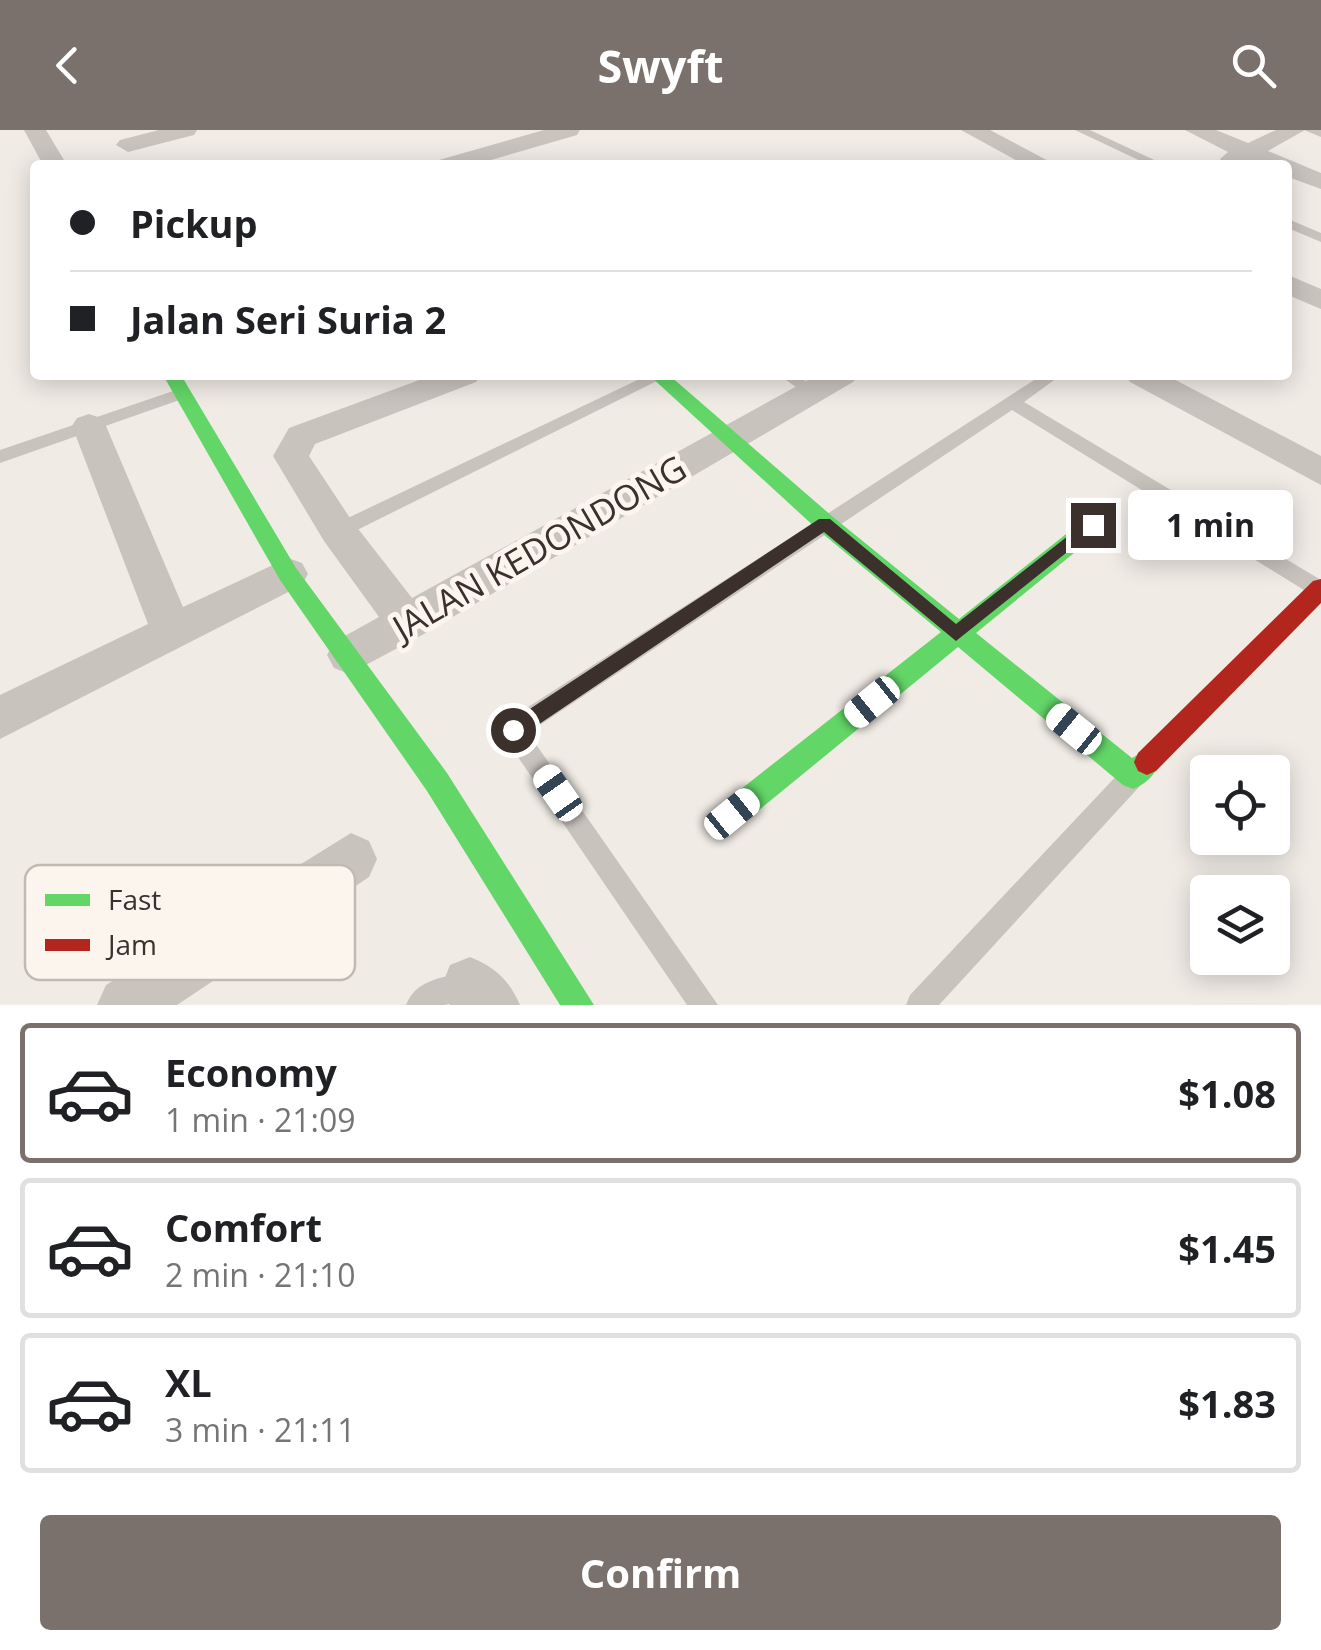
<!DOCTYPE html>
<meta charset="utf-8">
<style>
:root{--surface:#fff;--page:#f2f2f2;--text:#202124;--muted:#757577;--line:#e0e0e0;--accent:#7a716c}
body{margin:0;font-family:"Open Sans",sans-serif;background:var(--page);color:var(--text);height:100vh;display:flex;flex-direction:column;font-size:38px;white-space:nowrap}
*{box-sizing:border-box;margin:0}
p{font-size:32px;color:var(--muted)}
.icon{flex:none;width:55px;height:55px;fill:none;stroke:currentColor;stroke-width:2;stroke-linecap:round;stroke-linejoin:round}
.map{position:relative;height:875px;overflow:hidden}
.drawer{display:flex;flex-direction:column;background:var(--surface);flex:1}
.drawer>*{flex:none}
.guide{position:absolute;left:30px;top:30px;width:1262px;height:220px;border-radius:10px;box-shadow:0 5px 25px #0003;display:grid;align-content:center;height:220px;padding:0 40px;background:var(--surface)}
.controls{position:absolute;left:1190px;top:625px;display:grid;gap:20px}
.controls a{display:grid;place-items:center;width:100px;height:100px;border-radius:10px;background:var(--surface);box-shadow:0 5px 25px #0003;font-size:50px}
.end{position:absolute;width:45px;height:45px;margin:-22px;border:12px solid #3b302b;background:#fff;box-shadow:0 0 0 5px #fff}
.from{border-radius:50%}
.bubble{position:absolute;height:70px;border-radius:10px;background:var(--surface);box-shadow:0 5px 25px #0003;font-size:32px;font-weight:700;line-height:70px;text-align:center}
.car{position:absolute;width:30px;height:60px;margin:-30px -15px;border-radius:12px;box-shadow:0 0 8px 2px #0007;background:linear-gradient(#fff 24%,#345 0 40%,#fff 0 76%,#345 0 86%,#fff 0)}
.guide b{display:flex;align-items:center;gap:35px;height:95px;font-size:38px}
.guide b+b{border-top:2px solid var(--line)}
.guide i{width:25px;height:25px;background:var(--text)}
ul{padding:18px 0 0;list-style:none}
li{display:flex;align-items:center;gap:30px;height:140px;margin:0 20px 15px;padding:0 20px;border:5px solid var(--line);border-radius:10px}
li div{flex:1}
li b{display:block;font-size:38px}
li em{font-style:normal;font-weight:700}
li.current{border-color:var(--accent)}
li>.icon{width:90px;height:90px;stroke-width:1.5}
.action{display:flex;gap:20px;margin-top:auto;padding:20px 40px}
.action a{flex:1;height:115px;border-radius:10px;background:var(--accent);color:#fff;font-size:40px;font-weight:700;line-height:115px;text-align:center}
header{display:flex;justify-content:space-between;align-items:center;height:130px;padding:0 40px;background:var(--accent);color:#fff;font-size:45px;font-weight:700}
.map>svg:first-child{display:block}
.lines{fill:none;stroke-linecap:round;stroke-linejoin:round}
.lane{fill:#c9c3be;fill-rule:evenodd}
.street{fill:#c9c3be;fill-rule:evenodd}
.fast{fill:#63d668;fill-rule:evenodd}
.jam{fill:#b3261e;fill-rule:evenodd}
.route{fill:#3b302b}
.labels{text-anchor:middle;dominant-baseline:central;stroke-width:10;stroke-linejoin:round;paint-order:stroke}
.street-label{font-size:35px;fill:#3b302b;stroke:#fbf5ee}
.key{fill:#fbf5ee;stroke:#c1bab4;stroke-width:2.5}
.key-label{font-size:28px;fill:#3b302b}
</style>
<header><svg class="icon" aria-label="back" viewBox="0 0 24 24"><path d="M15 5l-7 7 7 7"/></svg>Swyft<svg class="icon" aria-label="search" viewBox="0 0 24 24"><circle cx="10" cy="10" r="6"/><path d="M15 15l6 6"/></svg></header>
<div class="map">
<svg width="1321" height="875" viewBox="0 0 1321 875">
<rect width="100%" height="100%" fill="#f0ebe5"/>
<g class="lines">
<!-- lane -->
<path class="lane" d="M1075,0H1090L1165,35H1149Z
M1304,0H1321V7Z
M1288,89L1321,103V112L1288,98Z
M648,245L667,246L345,406H331L328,401L331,396Z
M779,245H798L818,262L810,267Z
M1042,245H1061L1024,272L1321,450V467L1312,465L1012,280L528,603L718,875H687L505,608L501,600L505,592Z
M182,258L188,259V267L0,333V320Z
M1130,637L1139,641L1142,649L1139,657L939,875H906L910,865L1121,641Z
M468,842L478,846L482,856L478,866L445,875H406C416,849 444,847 468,842Z"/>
<!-- street -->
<path class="street" d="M24,0H46L67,35H43Z
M159,0H197L194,5L128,22L116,15L120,10Z
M544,0H580L577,5L474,35H436L439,30Z
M961,0H990L1056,35H1025Z
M1185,0H1216L1248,13L1276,0H1305L1268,21L1321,43V59L1288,47V35L1249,30L1224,34L1220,29L1228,22Z
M1288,145L1321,159V179L1288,165Z
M433,245H481L476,252L315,314L309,326L352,391L412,468L817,245H858L853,252L422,505L349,544L334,538L327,525L334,512L379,487L324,411L273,326L289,298Z
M1125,245H1166L1321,326V355L1130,252Z
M89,284L101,288L106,296L183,477L288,428L302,433L308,444L302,455L0,609V565L148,494L72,296L77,288Z
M351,703L369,711L377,729L369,747L177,875H97L106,855Z
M470,827C495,837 509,850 520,875H450L442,855L450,835Z"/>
<!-- fast -->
<path class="fast" d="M163,245H181L296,438L447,643L594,875H560L427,661L280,450Z
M649,245H669L833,387L959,489L1085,389H1101L1104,395L1101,401L976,503L1132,628L1147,619L1156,623L1160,632C1155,645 1146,654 1133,659L1123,655L958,517L742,694L732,698L722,694L718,684L722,674L941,502L817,399Z"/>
<!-- jam -->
<path class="jam" d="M1321,449V473L1156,641L1147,645L1138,641L1134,632L1138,623L1313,451Z"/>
</g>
<!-- route -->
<path class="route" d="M819,389H830L956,494L1087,391L1101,395L956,511L824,402L520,607H507V594Z"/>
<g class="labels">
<!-- street labels -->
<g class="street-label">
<text transform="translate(539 417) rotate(-30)">JALAN KEDONDONG</text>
</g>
</g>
<!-- legend -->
<rect x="25" y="735" width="330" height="115" rx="15" class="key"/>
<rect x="45" y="764" width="45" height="12" fill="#63d668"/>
<rect x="45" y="809" width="45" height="12" fill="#b3261e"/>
<g class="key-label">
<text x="108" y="780">Fast</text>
<text x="108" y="825">Jam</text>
</g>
</svg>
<div class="controls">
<a><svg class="icon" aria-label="locate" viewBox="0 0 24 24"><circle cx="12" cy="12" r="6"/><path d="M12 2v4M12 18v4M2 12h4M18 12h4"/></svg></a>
<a><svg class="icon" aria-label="layers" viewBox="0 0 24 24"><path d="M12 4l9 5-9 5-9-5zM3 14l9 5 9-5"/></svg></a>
</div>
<i class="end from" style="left:513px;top:600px"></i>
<i class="end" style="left:1093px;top:395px"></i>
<div class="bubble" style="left:1128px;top:360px;width:165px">1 min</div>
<i class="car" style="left:872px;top:572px;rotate:231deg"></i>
<i class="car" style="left:1074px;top:599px;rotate:309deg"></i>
<i class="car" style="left:558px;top:663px;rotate:325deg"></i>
<i class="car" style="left:732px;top:684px;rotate:51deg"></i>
<div class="guide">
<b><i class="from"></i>Pickup</b>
<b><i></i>Jalan Seri Suria 2</b>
</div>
</div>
<section class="drawer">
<ul>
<li class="current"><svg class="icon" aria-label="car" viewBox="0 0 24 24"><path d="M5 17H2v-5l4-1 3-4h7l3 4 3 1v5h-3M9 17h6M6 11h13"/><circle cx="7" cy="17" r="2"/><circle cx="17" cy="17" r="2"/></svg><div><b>Economy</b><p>1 min · 21:09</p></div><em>$1.08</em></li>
<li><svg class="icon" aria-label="car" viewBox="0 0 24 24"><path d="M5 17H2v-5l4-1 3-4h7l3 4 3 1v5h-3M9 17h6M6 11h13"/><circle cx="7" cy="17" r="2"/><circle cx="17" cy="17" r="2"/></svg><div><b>Comfort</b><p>2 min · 21:10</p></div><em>$1.45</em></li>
<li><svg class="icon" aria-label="car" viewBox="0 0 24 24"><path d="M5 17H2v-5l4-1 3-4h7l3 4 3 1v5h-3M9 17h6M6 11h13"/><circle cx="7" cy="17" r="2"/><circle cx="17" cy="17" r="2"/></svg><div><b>XL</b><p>3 min · 21:11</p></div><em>$1.83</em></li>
</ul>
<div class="action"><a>Confirm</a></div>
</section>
